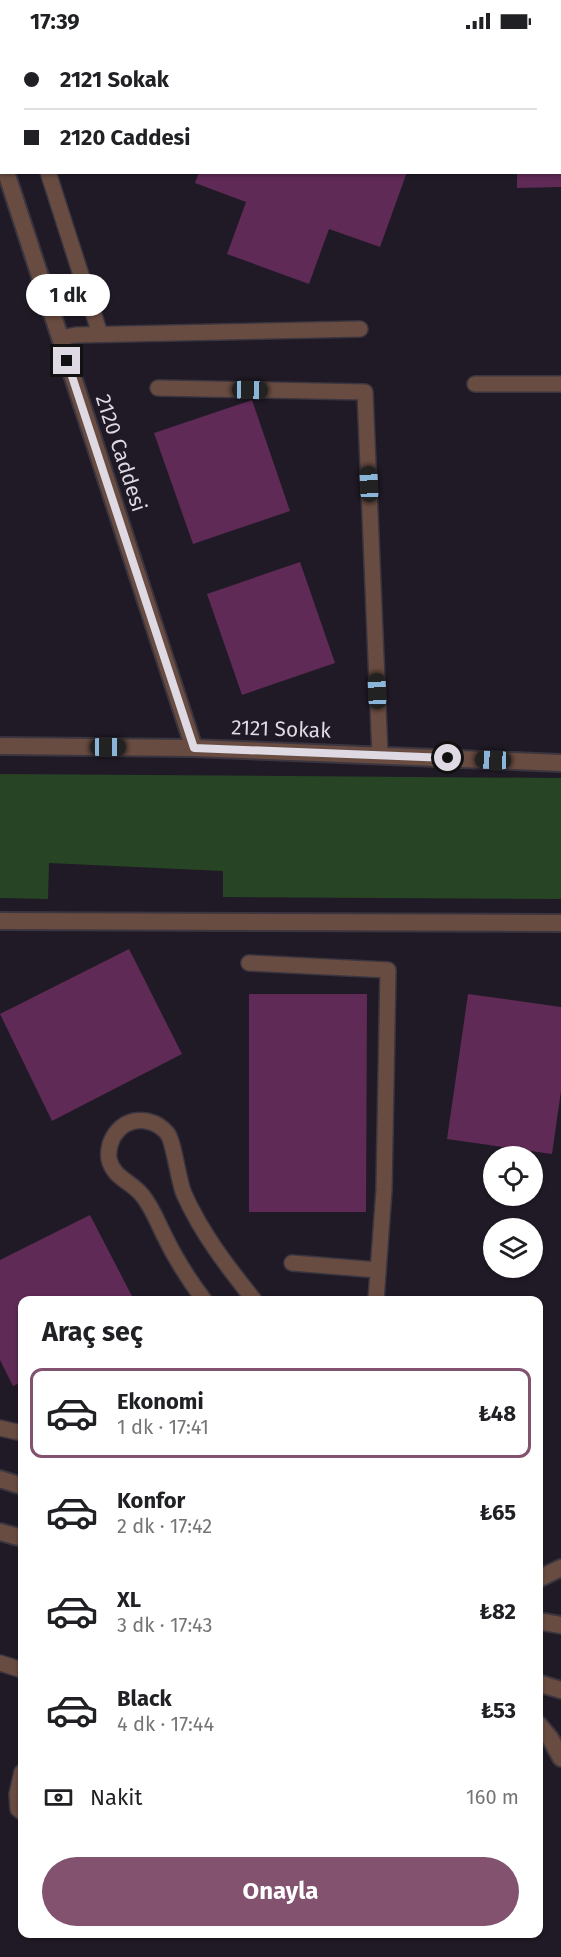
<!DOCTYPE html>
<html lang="tr">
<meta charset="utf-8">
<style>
:root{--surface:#fff;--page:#f6f6f6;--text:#202124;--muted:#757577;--line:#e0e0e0;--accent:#82526e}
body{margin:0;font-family:"Fira Sans",sans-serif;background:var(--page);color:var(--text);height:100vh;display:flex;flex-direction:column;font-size:22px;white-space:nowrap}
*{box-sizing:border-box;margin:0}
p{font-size:20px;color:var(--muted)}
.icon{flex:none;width:33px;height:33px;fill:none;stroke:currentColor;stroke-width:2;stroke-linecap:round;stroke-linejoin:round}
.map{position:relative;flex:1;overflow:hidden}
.details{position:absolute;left:18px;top:1254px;width:525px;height:642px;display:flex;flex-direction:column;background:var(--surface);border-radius:12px;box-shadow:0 2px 4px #0004}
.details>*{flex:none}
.hud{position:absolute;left:0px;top:0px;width:561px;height:132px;box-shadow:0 2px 4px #0004;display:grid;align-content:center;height:132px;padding:0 24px;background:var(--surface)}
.controls{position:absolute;left:483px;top:1104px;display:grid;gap:12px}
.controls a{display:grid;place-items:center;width:60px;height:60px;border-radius:50%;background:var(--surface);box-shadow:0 2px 4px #0004;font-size:30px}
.end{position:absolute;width:27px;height:27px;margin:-14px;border:8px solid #ded9e2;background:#111;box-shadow:0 0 0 3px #111}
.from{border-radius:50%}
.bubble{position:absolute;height:42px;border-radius:21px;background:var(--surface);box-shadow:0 2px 4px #0004;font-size:20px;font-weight:700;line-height:42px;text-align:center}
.car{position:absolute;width:18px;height:36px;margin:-18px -9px;border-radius:8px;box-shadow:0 0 4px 2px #0007;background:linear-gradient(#222 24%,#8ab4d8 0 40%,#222 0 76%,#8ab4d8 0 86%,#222 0)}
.hud b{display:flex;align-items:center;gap:21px;height:57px;font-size:22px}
.hud b+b{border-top:2px solid var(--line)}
.hud i{width:15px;height:15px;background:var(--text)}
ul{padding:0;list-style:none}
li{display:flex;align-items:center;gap:18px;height:90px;margin:0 12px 9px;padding:0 12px;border:3px solid transparent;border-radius:12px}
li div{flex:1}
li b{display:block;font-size:22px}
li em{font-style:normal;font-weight:700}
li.active{border-color:var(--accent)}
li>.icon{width:54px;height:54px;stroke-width:1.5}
h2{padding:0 24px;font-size:27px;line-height:72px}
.pay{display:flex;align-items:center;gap:15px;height:66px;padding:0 24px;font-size:22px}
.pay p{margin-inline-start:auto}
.button{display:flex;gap:12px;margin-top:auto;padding:12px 24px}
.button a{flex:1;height:69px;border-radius:36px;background:var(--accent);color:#fff;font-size:24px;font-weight:700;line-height:69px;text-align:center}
.status{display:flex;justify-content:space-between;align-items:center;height:42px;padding:0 30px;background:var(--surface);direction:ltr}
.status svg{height:16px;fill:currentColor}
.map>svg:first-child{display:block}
.green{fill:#274525}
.building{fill:#5f2a56}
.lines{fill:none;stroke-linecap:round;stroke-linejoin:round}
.service-casing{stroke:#3b3540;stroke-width:18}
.minor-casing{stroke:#3b3540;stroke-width:20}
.tertiary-casing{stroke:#3b3540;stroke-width:20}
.service{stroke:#694c41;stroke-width:15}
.minor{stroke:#694c41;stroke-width:16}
.tertiary{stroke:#694c41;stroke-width:16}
.route{stroke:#ded9e2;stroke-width:8}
.labels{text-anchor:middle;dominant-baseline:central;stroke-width:5;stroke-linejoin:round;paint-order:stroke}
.street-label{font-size:21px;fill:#ded9e2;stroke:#201a26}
</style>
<div class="status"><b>17:39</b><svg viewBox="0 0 49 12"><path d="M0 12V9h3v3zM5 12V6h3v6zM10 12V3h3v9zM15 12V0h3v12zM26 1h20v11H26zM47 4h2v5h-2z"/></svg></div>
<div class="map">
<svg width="561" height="1915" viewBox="0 0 561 1915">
<rect width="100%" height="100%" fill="#201a26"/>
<!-- green -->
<path class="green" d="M0,732L561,736V857L223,855V829L49,821L48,857L0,856Z"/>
<!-- building -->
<path class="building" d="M199,130H407L380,205L329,187L309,242L227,212L246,160L195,141Z
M517,130H561V145L517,146Z
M252,358L290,469L193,502L154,391Z
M300,520L335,621L242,653L207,552Z
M129,907L182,1012L52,1079L0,972Z
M249,952H367L366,1170H249Z
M468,952L561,965V1049L552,1112L447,1097Z
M90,1173L134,1258H22V1340L13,1344L0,1318V1218Z"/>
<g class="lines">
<defs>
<path id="service" d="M48,130L100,292
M60,296L76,293L360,287
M475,342H561
M158,346L365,350L380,713
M249,921L388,928L384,1148L376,1258
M292,1221L378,1228
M204,1258C189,1238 175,1216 164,1193C157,1179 152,1165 142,1153C131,1139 113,1136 109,1117C107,1103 114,1089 126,1082C140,1075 157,1079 167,1091C174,1099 178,1138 184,1152C202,1192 227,1224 254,1258
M0,1386L22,1391
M0,1621L22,1628
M22,1730L17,1752L18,1767L22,1770"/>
<path id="minor" d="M131,2L136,0
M0,49L2,48
M0,113L2,118
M6,130L194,706
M0,704L194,706L561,721"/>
<path id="tertiary" d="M0,879L561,881
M0,1437L22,1444
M0,1490L22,1496
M538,1537L561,1526
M538,1579L561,1583
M538,1641L561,1648
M538,1682L550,1696L561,1716"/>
</defs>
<!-- service casing -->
<use href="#service" class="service-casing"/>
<!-- minor casing -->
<use href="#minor" class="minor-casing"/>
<!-- tertiary casing -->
<use href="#tertiary" class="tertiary-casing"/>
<!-- service -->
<use href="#service" class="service"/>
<!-- minor -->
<use href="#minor" class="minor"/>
<!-- tertiary -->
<use href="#tertiary" class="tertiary"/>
</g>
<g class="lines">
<!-- route -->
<path class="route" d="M67,319L194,706L448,716"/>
</g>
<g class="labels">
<!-- street labels -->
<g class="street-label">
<text transform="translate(121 411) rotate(72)">2120 Caddesi</text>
<text transform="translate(281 687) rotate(2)">2121 Sokak</text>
</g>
</g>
</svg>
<div class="controls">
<a><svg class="icon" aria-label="locate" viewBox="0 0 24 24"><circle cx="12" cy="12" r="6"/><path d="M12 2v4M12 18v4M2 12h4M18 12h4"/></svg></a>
<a><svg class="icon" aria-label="layers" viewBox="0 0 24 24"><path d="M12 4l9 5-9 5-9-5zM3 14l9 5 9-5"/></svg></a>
</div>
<i class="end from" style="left:448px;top:716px"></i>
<i class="end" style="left:67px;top:319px"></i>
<div class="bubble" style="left:26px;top:232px;width:84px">1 dk</div>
<i class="car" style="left:250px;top:348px;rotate:91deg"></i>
<i class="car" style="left:369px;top:442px;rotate:357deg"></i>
<i class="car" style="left:377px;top:649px;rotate:358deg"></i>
<i class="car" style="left:108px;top:705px;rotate:90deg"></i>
<i class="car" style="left:493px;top:718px;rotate:272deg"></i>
<div class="hud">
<b><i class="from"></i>2121 Sokak</b>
<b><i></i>2120 Caddesi</b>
</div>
<section class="details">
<h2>Araç seç</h2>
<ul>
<li class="active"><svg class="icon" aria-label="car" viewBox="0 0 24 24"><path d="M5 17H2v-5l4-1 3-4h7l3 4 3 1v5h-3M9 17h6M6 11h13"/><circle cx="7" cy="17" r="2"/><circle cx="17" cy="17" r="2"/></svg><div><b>Ekonomi</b><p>1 dk · 17:41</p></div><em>₺48</em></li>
<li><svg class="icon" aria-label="car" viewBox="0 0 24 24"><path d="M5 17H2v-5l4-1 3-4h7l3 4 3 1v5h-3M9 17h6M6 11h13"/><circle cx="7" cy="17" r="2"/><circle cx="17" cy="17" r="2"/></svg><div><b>Konfor</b><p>2 dk · 17:42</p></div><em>₺65</em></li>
<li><svg class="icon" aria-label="car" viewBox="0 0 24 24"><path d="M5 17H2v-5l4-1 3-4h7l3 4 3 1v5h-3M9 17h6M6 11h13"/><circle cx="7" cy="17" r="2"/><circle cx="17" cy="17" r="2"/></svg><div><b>XL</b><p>3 dk · 17:43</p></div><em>₺82</em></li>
<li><svg class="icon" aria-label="car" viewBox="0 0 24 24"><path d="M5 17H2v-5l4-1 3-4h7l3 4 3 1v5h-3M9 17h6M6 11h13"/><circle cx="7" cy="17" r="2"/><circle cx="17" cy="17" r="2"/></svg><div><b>Black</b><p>4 dk · 17:44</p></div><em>₺53</em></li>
</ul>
<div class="pay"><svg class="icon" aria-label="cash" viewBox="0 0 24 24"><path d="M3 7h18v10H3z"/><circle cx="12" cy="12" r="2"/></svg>Nakit<p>160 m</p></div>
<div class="button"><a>Onayla</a></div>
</section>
</div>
